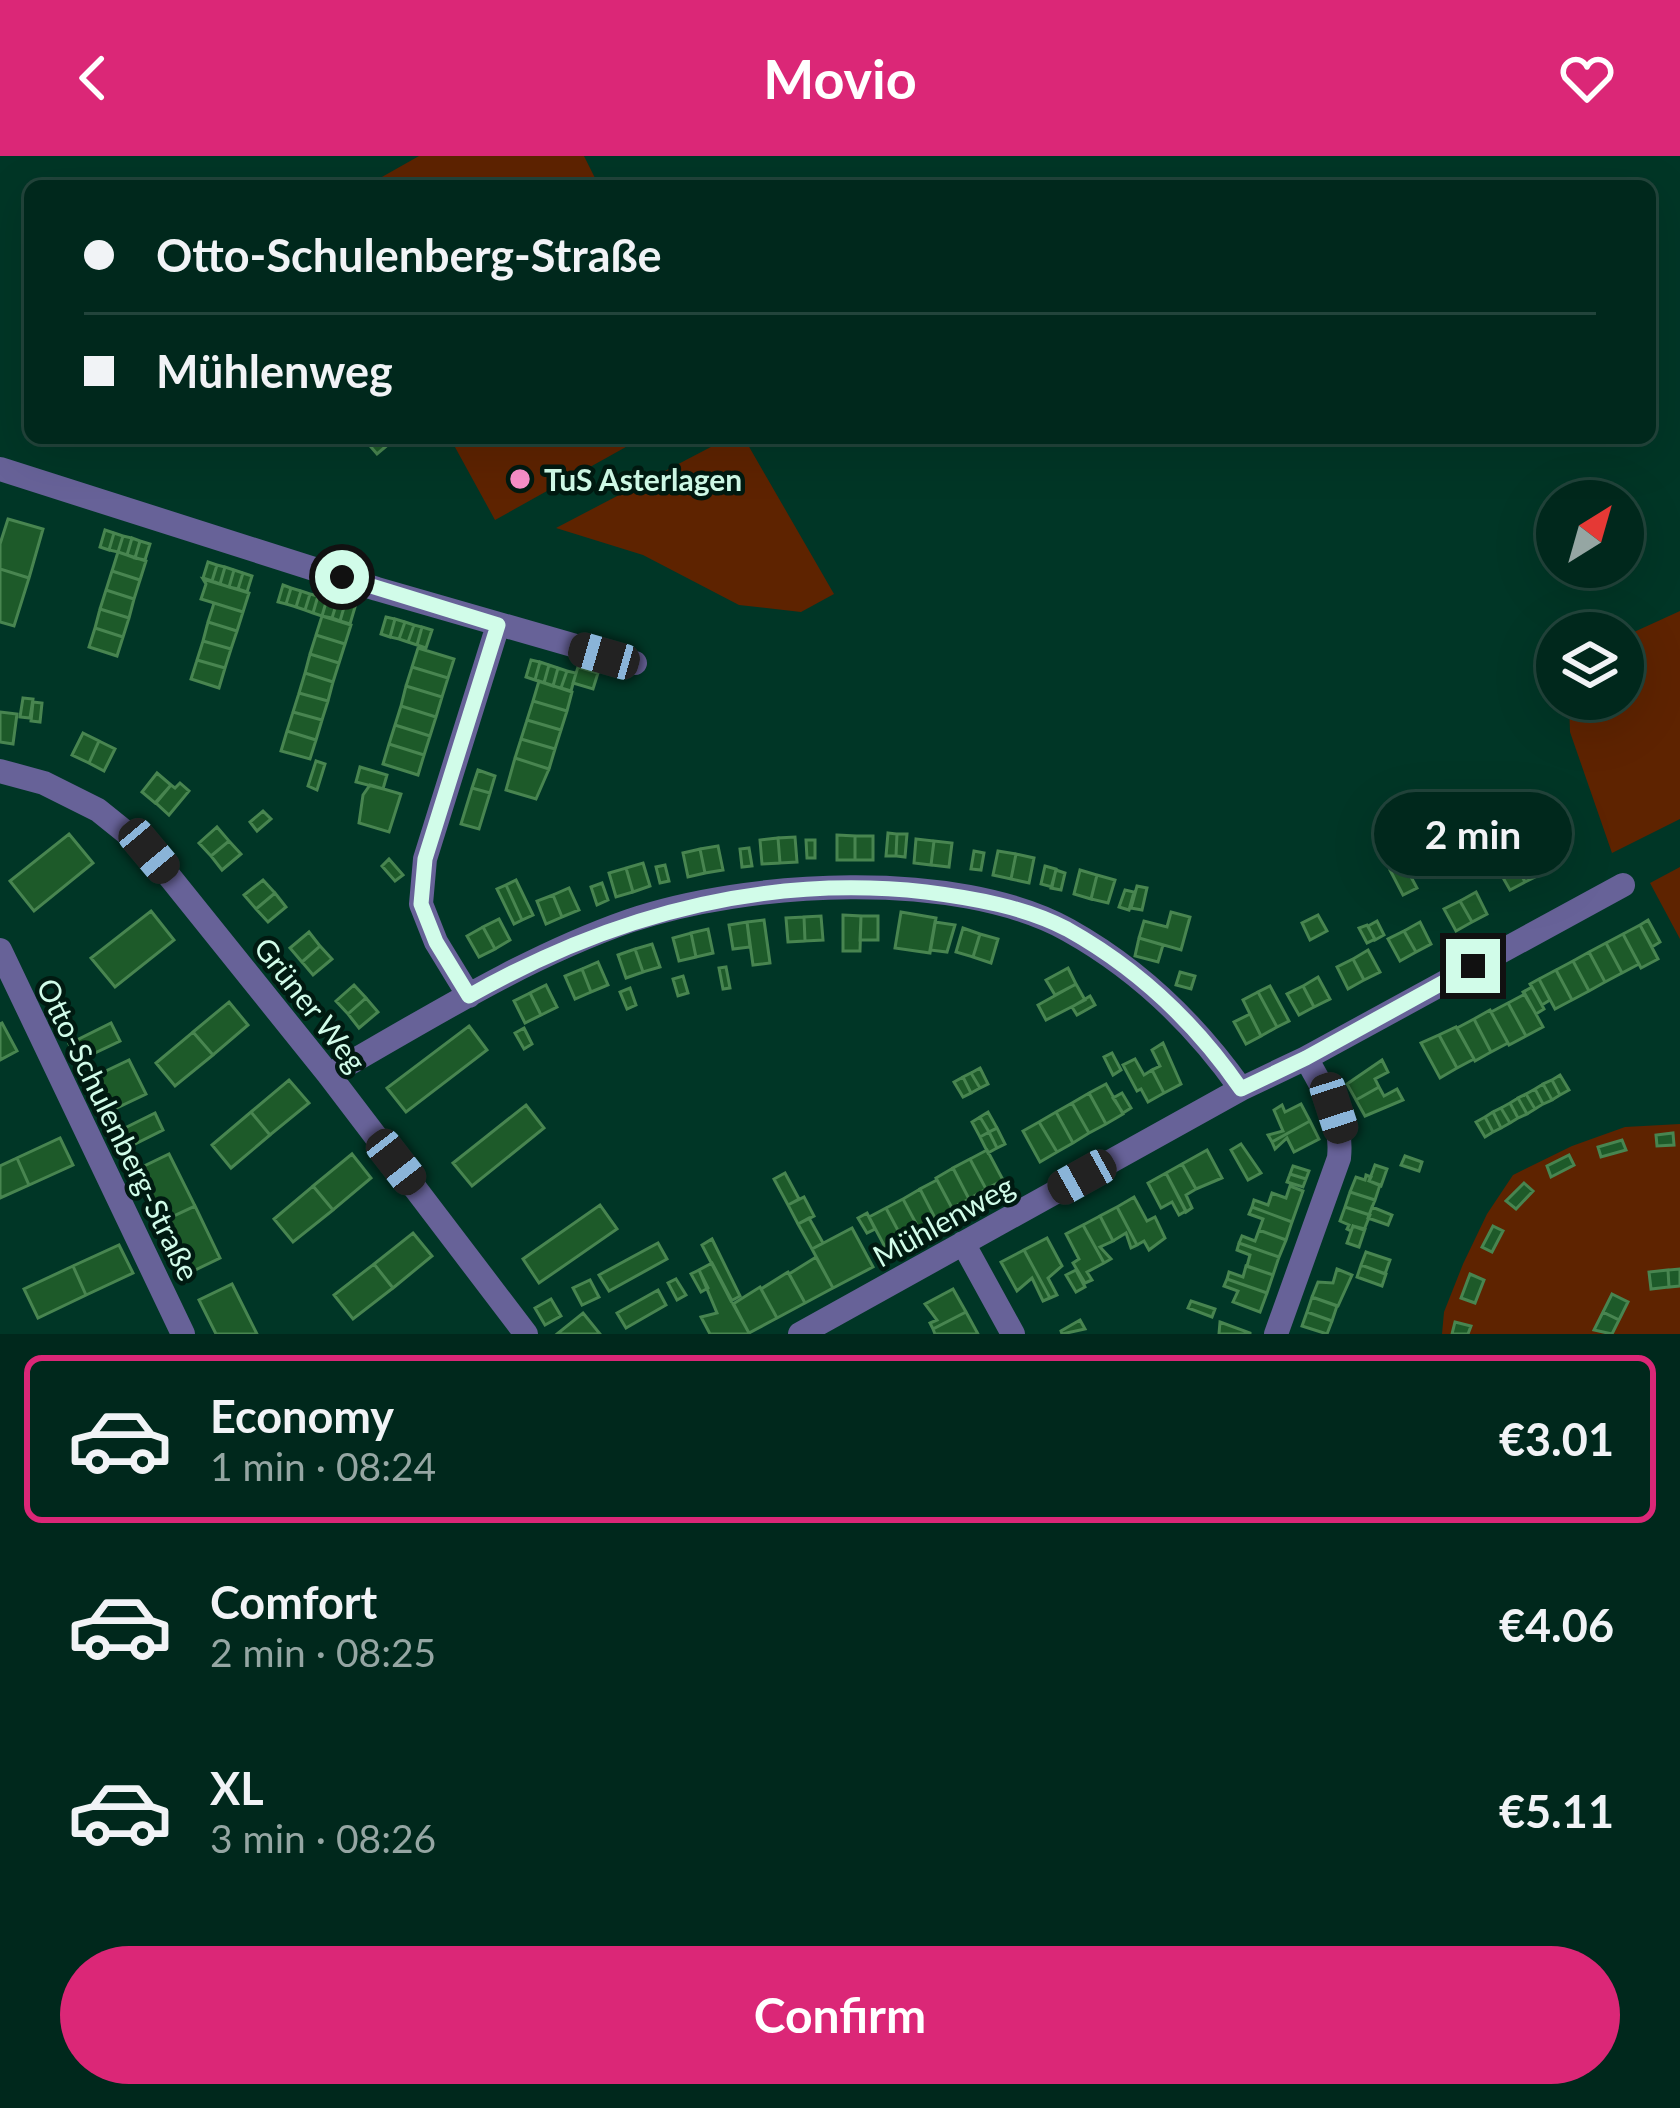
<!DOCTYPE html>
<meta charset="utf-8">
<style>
:root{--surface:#00281c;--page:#0e3429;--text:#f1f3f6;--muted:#95a6a3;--line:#22443b;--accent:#db2777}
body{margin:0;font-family:Lato,sans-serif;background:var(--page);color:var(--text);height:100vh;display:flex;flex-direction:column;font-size:45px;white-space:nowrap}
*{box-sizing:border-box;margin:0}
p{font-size:39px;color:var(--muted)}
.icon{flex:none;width:66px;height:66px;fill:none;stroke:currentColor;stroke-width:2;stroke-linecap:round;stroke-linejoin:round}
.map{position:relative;height:1178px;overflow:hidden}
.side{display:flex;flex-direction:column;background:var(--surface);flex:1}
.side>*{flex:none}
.guide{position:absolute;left:24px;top:24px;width:1632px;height:264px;border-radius:18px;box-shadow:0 12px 48px #0002,0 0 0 3px var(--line);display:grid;align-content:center;height:264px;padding:0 60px;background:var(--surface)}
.needle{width:78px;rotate:37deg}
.buttons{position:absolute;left:1536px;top:324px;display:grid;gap:24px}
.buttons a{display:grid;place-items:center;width:108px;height:108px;border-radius:50%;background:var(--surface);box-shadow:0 12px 48px #0002,0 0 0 3px var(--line);font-size:60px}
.end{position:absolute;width:54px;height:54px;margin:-27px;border:15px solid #d1fce9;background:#111;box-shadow:0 0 0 6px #111}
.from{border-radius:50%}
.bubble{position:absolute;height:84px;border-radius:42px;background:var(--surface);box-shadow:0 12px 48px #0002,0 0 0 3px var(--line);font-size:39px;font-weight:700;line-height:84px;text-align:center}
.car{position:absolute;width:36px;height:72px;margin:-36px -18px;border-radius:15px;box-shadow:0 0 9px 3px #0007;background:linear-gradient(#222 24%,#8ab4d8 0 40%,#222 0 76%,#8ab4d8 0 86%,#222 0)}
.guide b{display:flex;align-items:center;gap:42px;height:114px;font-size:45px}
.guide b+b{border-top:3px solid var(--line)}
.guide i{width:30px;height:30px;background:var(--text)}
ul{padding:21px 0 0;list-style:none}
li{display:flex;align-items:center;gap:36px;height:168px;margin:0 24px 18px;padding:0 36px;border:6px solid transparent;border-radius:18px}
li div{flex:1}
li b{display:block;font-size:45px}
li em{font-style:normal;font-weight:700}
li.current{border-color:var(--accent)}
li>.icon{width:108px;height:108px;stroke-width:1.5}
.action{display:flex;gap:24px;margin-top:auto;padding:24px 60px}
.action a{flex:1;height:138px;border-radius:72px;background:var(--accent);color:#fff;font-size:48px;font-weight:700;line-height:138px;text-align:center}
header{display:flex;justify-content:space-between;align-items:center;height:156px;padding:0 60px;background:var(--accent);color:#fff;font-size:54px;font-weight:700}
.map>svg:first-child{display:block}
.green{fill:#5e2300}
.building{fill:#1d5a29;stroke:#488550;stroke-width:3}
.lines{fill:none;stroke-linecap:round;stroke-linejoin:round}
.street{stroke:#676298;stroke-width:24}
.route{stroke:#d1fce9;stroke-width:15}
.poi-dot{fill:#f98fc9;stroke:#001a11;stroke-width:4.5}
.labels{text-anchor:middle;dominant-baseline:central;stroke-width:9;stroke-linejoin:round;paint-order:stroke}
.poi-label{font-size:30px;font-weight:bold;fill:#d1fce9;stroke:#001a11;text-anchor:start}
.street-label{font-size:30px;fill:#d1fce9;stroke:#001a11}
</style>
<header><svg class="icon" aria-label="back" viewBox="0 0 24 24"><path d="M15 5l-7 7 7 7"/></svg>Movio<svg class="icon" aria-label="heart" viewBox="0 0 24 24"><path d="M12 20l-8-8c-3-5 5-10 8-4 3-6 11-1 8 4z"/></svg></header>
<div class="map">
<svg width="1680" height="1178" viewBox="0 0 1680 1178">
<rect width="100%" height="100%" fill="#003626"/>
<!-- green -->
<path class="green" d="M419,0H584L599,30H366Z
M450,282H642L495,364Z
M728,282H744L834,438L801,456L739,449L643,399L556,372Z
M1680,455V663L1612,697L1570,576L1569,543H1623V481Z
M1680,711V783L1650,727Z
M1680,968V1178H1442L1444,1156L1463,1108L1487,1058L1513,1019L1572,990L1625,971Z"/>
<!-- building -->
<path class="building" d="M368,282H386L390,287L377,298L365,284Z
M8,363L43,373L29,422L0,413V388Z
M105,374L114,377L109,394L100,391Z
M114,377L123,380L118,396L109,394Z
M123,380L132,382L127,399L118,396Z
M132,382L140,385L135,402L127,399Z
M140,385L150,388L145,404L135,402Z
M118,396L146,405L140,424L112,415Z
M208,406L217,409L212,425L203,422Z
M217,409L225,411L220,428L212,425Z
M225,411L234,414L229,431L220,428Z
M0,413L29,422L14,470L0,466Z
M234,414L243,417L238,433L229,431Z
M112,415L140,424L134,443L106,434Z
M243,417L252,420L247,436L238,433Z
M203,423L249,437L243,456L201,443L206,428Z
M283,429L291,432L286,448L278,446Z
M291,432L301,435L296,451L286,448Z
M106,434L134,443L129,462L100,453Z
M301,435L310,438L305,454L296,451Z
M310,438L318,440L313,457L305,454Z
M318,440L327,443L322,460L313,457Z
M327,443L337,446L332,462L322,460Z
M337,446L345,448L340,465L332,462Z
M214,447L243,456L237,475L208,466Z
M345,448L355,451L350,468L340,465Z
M100,453L129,462L123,481L95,472Z
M322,460L351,469L345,488L316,479Z
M386,461L395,463L390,481L381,478Z
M395,463L405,466L399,483L390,481Z
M208,466L237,475L231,493L203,485Z
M405,466L414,469L408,486L399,483Z
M414,469L422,471L417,489L408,486Z
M422,471L432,474L426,492L417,489Z
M95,472L123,481L117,500L89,491Z
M316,479L345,488L339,507L310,498Z
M203,485L231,493L225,512L197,504Z
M418,492L454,503L448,522L412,511Z
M310,498L339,507L333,526L305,517Z
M197,504L225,512L219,532L191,523Z
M531,504L540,506L535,524L526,521Z
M540,506L549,509L544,527L535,524Z
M549,509L558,512L553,530L544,527Z
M412,511L448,522L442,541L406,530Z
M578,511L598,517L593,533L573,527Z
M558,512L567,515L561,532L553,530Z
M567,515L576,517L571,535L561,532Z
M305,517L333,526L328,545L299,537Z
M539,525L572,536L567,555L533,545Z
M406,530L442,541L436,561L401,550Z
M299,537L328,545L322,564L293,556Z
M23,542L33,543L30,562L20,561Z
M533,545L567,555L561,574L527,564Z
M33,546L42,547L40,566L31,565Z
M401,550L436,561L430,580L395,569Z
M0,556L17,558L13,588L0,586Z
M293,556L322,564L316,584L287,575Z
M527,564L561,574L555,593L521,583Z
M395,569L430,580L424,599L389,588Z
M287,575L316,584L310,603L281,595Z
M83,577L99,585L89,607L72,599Z
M521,583L555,593L549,613L515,602Z
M99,585L115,593L104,615L89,607Z
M389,588L424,599L418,619L383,608Z
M515,602L549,613L536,643L506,634Z
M316,605L325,608L317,634L308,630Z
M360,611L387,619L383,633L356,626Z
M478,614L495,620L490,637L472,632Z
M157,617L171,629L155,647L142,636Z
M180,627L189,635L169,659L156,647L171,629L175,632Z
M370,629L401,638L389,676L359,667L363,639Z
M472,632L490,637L479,673L461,668Z
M263,655L271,663L257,675L250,666Z
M217,671L229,685L211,700L199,687Z
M888,677L897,678L896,700H886Z
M69,678L93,707L34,755L10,725Z
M897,678H907L905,701L896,700Z
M837,679L855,680V704H837Z
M855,680H873V704H855Z
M795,681L797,706L780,707L778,682Z
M778,682L780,707L762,708L760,684Z
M916,683L934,685L931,709L914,707Z
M806,684H815V702H807Z
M229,685L241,698L222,714L211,700Z
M934,685L952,687L949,711L931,709Z
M718,690L723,714L705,717L700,693Z
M749,692L752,710L742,711L740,693Z
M700,693L705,717L688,721L683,697Z
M974,695L984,697L981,714L971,713Z
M998,695L1016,698L1011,723L993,719Z
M1530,696L1541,718L1525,726L1514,705Z
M1016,698L1034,702L1029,727L1011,723Z
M389,703L403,719L395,725L382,710Z
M1514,705L1525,726L1510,734L1498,713Z
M1403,706L1417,732L1403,739L1390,714Z
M643,707L650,730L633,736L626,712Z
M665,709L669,725L660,727L656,711Z
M1045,710L1056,713L1052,731L1041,728Z
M626,712L633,736L616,741L609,717Z
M1056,714L1065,717L1061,734L1051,732Z
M1080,714L1097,719L1091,743L1074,738Z
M1097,719L1115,724L1108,747L1091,743Z
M263,724L275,737L256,753L244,739Z
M516,724L533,759L522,764L506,729Z
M602,727L608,744L597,749L591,731Z
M506,729L522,764L514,768L497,733Z
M1137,730L1147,732L1142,754L1131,752Z
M569,732L579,754L562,761L553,739Z
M1125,734L1134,736L1129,754L1119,751Z
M1476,736L1487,758L1472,766L1460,745Z
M275,737L286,751L268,766L256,753Z
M553,739L562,761L546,768L537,745Z
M1460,745L1472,766L1456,775L1444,753Z
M151,755L174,784L115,831L91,802Z
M901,756L936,762L930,797L895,792Z
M1171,756L1190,761L1181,794L1139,782L1144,765L1167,771Z
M843,759L861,760L860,795H843Z
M1318,759L1327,775L1310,784L1302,767Z
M821,760L823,784L805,785L804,761Z
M861,760H878V784H860Z
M804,761L805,785L788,786L786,762Z
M499,763L510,784L495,793L483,771Z
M764,764L770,807L753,809L747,766Z
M1648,764L1660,786L1652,791L1640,769Z
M1377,765L1384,779L1375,784L1368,770Z
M747,766L750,791L733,793L729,769Z
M935,766L955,769L947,796L930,794Z
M1420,766L1431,788L1416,796L1404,775Z
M1367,769L1375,783L1367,787L1359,772Z
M1640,769L1658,803L1641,812L1623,778Z
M483,771L495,793L479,801L467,780Z
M963,772L980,778L973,801L956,796Z
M708,773L713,797L696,801L691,777Z
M1404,775L1416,796L1400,805L1388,783Z
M309,776L320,790L302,806L290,792Z
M691,777L696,801L679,805L673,782Z
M980,778L998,783L991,807L973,801Z
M1623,778L1639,808L1622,817L1606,787Z
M1139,782L1163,789L1158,806L1135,800Z
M1606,787L1622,817L1605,826L1589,796Z
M652,788L660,811L643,816L635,793Z
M320,790L332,803L313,819L302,806Z
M635,793L643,816L626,822L618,799Z
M1368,794L1380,816L1364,824L1353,803Z
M1589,796L1605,826L1589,835L1573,805Z
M1353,803L1364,824L1348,833L1337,811Z
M1573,805L1589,835L1572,844L1556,814Z
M598,806L608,829L591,836L582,813Z
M726,811L730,832L723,833L719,812Z
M1068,812L1076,828L1055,839L1046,824Z
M582,813L591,836L575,843L565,820Z
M1556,814L1572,844L1555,853L1539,823Z
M1180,816L1195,820L1191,833L1176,829Z
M683,820L688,837L678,840L673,823Z
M1318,821L1330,843L1314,851L1303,830Z
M1539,823L1550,844L1542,849L1530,828Z
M1076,828L1085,844L1046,864L1038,849Z
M354,829L366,842L348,858L336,845Z
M546,829L557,851L541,859L530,837Z
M1270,830L1289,865L1277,871L1258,836Z
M1303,830L1314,851L1299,859L1287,838Z
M1532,831L1544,853L1536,858L1523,836Z
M630,832L636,849L627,853L620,836Z
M1258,836L1277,871L1261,880L1243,844Z
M530,837L541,859L525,867L514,845Z
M1525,838L1543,871L1526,880L1508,847Z
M1090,840L1095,849L1077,859L1072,851Z
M366,842L378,856L359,872L348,858Z
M229,846L248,869L213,899L193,876Z
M1508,847L1526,880L1509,889L1491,856Z
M1490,854L1508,887L1491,896L1474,863Z
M1250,858L1261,880L1246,888L1234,866Z
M1474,863L1491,896L1475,905L1457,872Z
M2,867L17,895L0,904V868Z
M111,867L120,885L78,905L69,888Z
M469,870L487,894L406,956L387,932Z
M1456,871L1474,903L1457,912L1439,879Z
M524,872L532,888L524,893L515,877Z
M193,876L213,899L175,930L156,907Z
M1439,879L1457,912L1440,922L1421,887Z
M1163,887L1181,928L1164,937L1152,914L1160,910L1152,894Z
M1112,897L1121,914L1113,919L1104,901Z
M1135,903L1144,919L1152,914L1164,937L1148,946L1141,933L1137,935L1123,909Z
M129,904L146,938L104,958L87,924Z
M1382,904L1388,916L1375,923L1379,931L1356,944L1347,928Z
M980,912L988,928L980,932L971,917Z
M971,917L980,932L971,937L963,921Z
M1560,919L1569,934L1560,939L1552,924Z
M963,921L971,937L963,941L954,926Z
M289,924L309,947L270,979L251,956Z
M1552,924L1560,939L1552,944L1543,928Z
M1106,928L1123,958L1106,968L1089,937Z
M1543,928L1552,944L1543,948L1535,933Z
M1379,931L1384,940L1397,933L1403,944L1365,960L1356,944Z
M1535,933L1543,948L1535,953L1526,938Z
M1089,937L1106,968L1089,977L1072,947Z
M1122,937L1131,952L1123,957L1113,942Z
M1526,938L1535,953L1527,958L1518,942Z
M1518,942L1527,958L1518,962L1510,947Z
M1072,947L1089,977L1073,987L1056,956Z
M1510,947L1518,962L1510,967L1501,952Z
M1301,948L1310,965L1272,986L1268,979L1283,975L1274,954L1282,949L1285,956Z
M526,949L544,972L472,1030L453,1007Z
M1501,952L1510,967L1501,972L1493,956Z
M251,956L270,979L231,1012L212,989Z
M988,956L997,972L989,976L980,961Z
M1056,956L1073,987L1057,996L1039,966Z
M1493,956L1501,972L1493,976L1485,961Z
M155,957L163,974L121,995L113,978Z
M980,961L989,976L980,981L972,966Z
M1485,961L1493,976L1485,981L1476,966Z
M1310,965L1319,983L1294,996L1287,982L1275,993L1272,986Z
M1039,966L1057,996L1040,1006L1023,975Z
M997,972L1005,988L997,992L989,976Z
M989,976L997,992L988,997L980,981Z
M1673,977L1674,989L1657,990L1656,979Z
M60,982L73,1009L29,1029L17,1002Z
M1622,984L1626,994L1601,1001L1598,991Z
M1241,988L1261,1017L1248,1024L1231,994Z
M987,994L1003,1024L986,1033L970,1003Z
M1207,994L1222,1022L1196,1033L1182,1008Z
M169,998L195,1050L161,1066L136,1014Z
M352,998L371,1022L333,1054L313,1030Z
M1569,999L1574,1009L1551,1021L1547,1010Z
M1405,1000L1422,1006L1419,1015L1401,1009Z
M17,1002L29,1029L0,1042V1010Z
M970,1003L986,1033L969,1043L953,1012Z
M1182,1008L1196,1033L1186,1039L1192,1052L1186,1056L1166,1017Z
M1375,1009L1387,1013L1381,1030L1369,1025Z
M1293,1010L1309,1015L1306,1023L1290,1018Z
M953,1012L969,1043L952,1052L936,1022Z
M785,1017L799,1043L788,1049L774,1023Z
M1166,1017L1186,1055L1179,1059L1172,1046L1161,1052L1148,1027Z
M1290,1018L1306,1023L1303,1031L1287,1026Z
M1366,1019L1371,1021L1369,1025L1380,1029L1375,1044L1350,1036L1356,1021L1365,1024Z
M937,1024L953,1054L936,1064L920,1033Z
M1524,1027L1533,1035L1516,1053L1506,1045Z
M313,1030L333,1054L293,1086L274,1063Z
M1290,1030L1303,1035L1292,1066L1252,1051L1254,1044L1268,1049L1272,1037L1286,1042Z
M920,1033L936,1064L919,1073L903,1043Z
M1350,1036L1375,1044L1369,1059L1345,1051Z
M804,1041L814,1060L798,1068L788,1049Z
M1134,1041L1147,1065L1155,1061L1165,1082L1149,1094L1144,1085L1137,1089L1117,1051Z
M903,1043L919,1073L902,1082L886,1052Z
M600,1049L617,1073L539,1127L523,1103Z
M195,1050L220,1102L187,1118L161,1066Z
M1117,1051L1137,1089L1131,1092L1126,1077L1113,1085L1100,1060Z
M1252,1051L1292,1066L1286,1084L1259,1074L1263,1063L1249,1058Z
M1345,1051L1370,1059L1364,1074L1353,1070L1351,1075L1347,1073L1349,1069L1340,1065Z
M1372,1051L1392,1059L1388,1069L1368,1062Z
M886,1052L902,1082L885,1091L869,1061Z
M867,1057L875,1073L867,1077L858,1062Z
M1100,1060L1113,1085L1100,1091L1111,1103L1104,1107L1083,1069Z
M809,1062L823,1087L812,1093L798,1068Z
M1083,1069L1104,1107L1087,1116L1092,1124L1085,1127L1073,1107L1079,1103L1066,1078Z
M1353,1070L1365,1073L1359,1091L1347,1087Z
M1493,1070L1503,1075L1492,1096L1482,1091Z
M852,1072L873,1111L833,1132L812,1093Z
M1259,1074L1286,1084L1279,1101L1239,1087L1242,1080L1255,1085Z
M413,1077L432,1100L393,1132L374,1108Z
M1047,1082L1062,1110L1048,1122L1057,1139L1050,1142L1024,1094Z
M712,1083L740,1140L731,1145L702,1089Z
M658,1087L667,1103L609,1135L599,1119Z
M1239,1087L1279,1101L1273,1119L1247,1110L1250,1099L1237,1094Z
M119,1089L133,1117L86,1139L73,1110Z
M1024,1094L1050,1142L1043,1145L1032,1122L1017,1135L1001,1106Z
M1366,1096L1390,1104L1385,1118L1361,1109Z
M816,1101L833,1132L805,1147L789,1118Z
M712,1107L749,1177L747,1178H710L701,1161L717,1157L699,1114Z
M374,1108L393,1132L353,1163L334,1139Z
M1361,1109L1386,1118L1382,1130L1357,1121Z
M73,1110L86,1139L38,1162L24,1133Z
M1246,1110L1273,1119L1267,1137L1227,1123L1229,1116L1243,1121Z
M1337,1113L1352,1119L1338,1150L1312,1141L1318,1126L1333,1127Z
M1680,1113V1130L1669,1131L1668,1114Z
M699,1114L708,1132L701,1136L691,1118Z
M1076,1114L1085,1131L1076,1136L1066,1119Z
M1668,1114L1669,1131L1651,1133L1649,1116Z
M788,1116L805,1147L777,1162L761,1133Z
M1470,1118L1484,1124L1475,1147L1461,1142Z
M676,1123L686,1139L677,1144L668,1127Z
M1227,1123L1267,1137L1260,1156L1233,1146L1238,1135L1224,1130Z
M590,1124L599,1141L582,1149L573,1132Z
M232,1128L257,1178H216L199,1144Z
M760,1131L777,1162L749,1177L733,1148Z
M953,1133L966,1156L933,1173L930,1167L937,1164L925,1148Z
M658,1134L666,1149L626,1172L617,1157Z
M1612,1138L1628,1146L1619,1164L1603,1156Z
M1312,1141L1337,1150L1332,1165L1307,1156Z
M551,1143L561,1160L545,1169L535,1152Z
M1191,1145L1215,1153L1212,1161L1188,1152Z
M966,1156L978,1178H935L933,1173Z
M1307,1156L1332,1165L1327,1178L1302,1170Z
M1603,1156L1619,1164L1612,1178L1594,1174Z
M583,1157L600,1178H557Z
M1080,1164L1085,1173L1062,1178L1061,1175Z
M1220,1166L1250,1177V1178H1219Z
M1455,1166L1471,1170L1468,1178H1452Z"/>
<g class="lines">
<!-- street -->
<path class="street" d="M0,313L377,433L635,507
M0,615L44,627L98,654L149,695L329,919L526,1178
M0,794L183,1178
M469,840L436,786L421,748L425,703L498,469
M329,919C426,864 523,802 629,765C747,725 956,712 1068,774C1138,813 1195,868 1241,933
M963,1087L1013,1178
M800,1178L1241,933L1306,902L1623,729
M1276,1178L1339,1002C1343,963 1325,936 1306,902"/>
</g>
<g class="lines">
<!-- route -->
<path class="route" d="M342,421L498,469L425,703L421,748L436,786L469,840C610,760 763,718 926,736C973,742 1025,751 1067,773C1137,812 1196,868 1241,933L1306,902L1473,810"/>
</g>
<!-- markers -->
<circle class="poi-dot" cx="520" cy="323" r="12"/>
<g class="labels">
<!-- poi labels -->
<g class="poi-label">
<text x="544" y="323">TuS Asterlagen</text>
</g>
<!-- street labels -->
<g class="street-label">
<text transform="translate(311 848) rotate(52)">Grüner Weg</text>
<text transform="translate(119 973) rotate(64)">Otto-Schulenberg-Straße</text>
<text transform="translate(943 1064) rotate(-29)">Mühlenweg</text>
</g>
</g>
</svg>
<div class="buttons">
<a><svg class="needle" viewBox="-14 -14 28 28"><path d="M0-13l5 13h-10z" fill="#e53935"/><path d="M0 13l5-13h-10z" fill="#95a6a3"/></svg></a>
<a><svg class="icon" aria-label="layers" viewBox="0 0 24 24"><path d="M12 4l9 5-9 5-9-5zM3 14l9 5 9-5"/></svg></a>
</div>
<i class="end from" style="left:342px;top:421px"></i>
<i class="end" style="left:1473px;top:810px"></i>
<div class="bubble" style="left:1374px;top:636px;width:198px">2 min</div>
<i class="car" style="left:604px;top:500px;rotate:286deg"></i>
<i class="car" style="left:149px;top:695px;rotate:140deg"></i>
<i class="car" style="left:1334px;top:952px;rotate:162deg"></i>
<i class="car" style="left:396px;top:1006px;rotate:142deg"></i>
<i class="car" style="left:1082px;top:1021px;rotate:241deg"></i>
<div class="guide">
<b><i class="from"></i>Otto-Schulenberg-Straße</b>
<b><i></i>Mühlenweg</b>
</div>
</div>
<section class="side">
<ul>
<li class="current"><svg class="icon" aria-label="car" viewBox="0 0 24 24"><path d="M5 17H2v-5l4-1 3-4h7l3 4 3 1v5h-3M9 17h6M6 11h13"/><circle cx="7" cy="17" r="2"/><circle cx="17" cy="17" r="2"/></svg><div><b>Economy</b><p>1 min · 08:24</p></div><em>€3.01</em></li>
<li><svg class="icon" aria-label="car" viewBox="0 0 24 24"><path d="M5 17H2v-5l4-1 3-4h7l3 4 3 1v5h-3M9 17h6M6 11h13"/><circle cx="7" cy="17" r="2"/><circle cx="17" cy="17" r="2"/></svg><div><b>Comfort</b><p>2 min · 08:25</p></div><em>€4.06</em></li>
<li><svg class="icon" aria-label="car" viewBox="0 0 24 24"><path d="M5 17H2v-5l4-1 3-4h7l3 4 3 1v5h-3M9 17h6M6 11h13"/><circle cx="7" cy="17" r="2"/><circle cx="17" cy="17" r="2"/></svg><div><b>XL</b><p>3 min · 08:26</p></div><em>€5.11</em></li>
</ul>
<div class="action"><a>Confirm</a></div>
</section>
